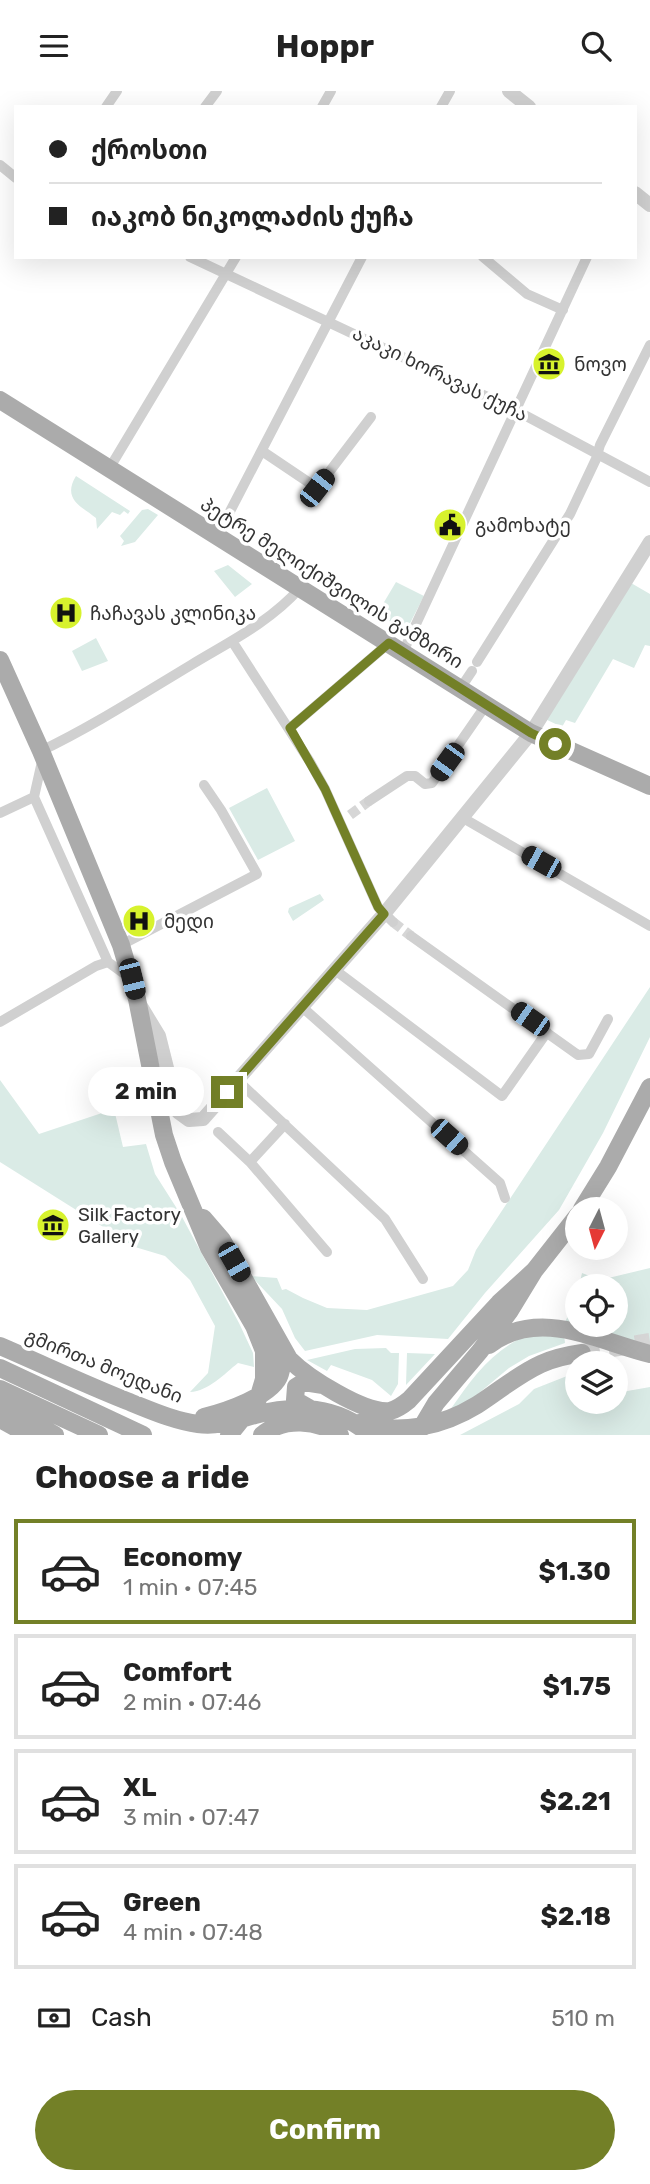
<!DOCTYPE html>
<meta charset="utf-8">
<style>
:root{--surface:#fff;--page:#f6f6f6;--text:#222;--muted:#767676;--line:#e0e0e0;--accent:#738027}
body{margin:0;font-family:Rubik,"Noto Sans Georgian",sans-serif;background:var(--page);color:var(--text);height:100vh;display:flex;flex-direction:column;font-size:26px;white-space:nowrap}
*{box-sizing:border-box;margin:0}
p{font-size:23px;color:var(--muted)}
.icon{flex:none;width:38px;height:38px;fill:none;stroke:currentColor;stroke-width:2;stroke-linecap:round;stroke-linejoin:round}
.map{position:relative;height:1344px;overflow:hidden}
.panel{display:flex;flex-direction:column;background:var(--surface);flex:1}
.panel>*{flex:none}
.hud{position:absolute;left:14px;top:14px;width:623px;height:154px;border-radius:0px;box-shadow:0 7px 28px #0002;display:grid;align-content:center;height:154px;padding:0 35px;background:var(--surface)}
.needle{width:46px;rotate:186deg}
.fabs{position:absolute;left:565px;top:1106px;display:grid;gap:14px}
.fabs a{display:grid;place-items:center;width:63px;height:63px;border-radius:50%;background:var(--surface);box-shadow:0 7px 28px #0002;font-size:35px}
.end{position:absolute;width:32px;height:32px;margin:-16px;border:9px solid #738027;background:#fff;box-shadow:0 0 0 4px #fff}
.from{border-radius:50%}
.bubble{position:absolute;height:49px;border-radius:24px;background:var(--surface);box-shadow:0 7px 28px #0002;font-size:23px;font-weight:700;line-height:49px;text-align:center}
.car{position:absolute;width:21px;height:42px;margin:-21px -10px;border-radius:9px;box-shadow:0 0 5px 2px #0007;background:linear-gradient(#222 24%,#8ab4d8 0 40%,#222 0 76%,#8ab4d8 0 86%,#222 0)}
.hud b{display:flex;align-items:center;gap:24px;height:66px;font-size:26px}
.hud b+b{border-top:2px solid var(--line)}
.hud i{width:18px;height:18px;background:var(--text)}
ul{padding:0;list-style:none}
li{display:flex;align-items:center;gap:21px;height:105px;margin:0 14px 10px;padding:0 21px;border:4px solid var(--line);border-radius:0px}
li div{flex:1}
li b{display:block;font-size:26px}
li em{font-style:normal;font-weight:700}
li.active{border-color:var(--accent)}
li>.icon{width:63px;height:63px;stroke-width:1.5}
h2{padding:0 35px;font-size:32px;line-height:84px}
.pay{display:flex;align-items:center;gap:18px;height:77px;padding:0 35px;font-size:26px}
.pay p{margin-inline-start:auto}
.action{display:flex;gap:14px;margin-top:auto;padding:14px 35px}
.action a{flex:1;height:80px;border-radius:42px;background:var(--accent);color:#fff;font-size:28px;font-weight:700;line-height:80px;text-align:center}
header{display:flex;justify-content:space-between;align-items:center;height:91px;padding:0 35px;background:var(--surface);font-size:32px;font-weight:700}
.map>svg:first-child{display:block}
.green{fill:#daebe6}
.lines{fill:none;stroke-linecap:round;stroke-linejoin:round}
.minor-tunnel{stroke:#d6d6d6;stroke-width:10;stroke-dasharray:10 5;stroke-linecap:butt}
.primary-tunnel{stroke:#d6d6d6;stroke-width:18;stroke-dasharray:18 9;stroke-linecap:butt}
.minor{stroke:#d0d0d0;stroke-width:10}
.tertiary{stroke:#d0d0d0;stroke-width:14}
.primary{stroke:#ababab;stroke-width:18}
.route{stroke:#738027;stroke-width:9}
.labels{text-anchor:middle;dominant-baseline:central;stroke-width:7;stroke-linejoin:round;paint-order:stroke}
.poi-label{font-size:19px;fill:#333;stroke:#fff;text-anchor:start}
.street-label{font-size:19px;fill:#333;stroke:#fff}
</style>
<header><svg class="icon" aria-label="menu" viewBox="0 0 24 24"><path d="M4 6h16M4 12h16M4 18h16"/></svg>Hoppr<svg class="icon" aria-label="search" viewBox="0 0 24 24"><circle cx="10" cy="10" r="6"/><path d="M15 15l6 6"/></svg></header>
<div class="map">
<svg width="650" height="1344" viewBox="0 0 650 1344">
<rect width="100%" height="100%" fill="#fff"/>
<!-- green -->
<path class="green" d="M76,385L130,420L128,423L124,420L120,424L112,421L97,438L96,427C81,415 62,408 76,385Z
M148,418L158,424L135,451L121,455L124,450L120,445L142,419Z
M228,474L252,493L235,506L214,480Z
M396,491L424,505L406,540L377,523Z
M631,492L650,503V555L645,554L634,577L613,568L575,632L566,629L562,636L543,627Z
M96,547L108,570L82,580L72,560Z
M267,697L295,750L258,769L229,717Z
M320,803L324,809L293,830L288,821L289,817Z
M650,896V946L603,1042L559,1119L485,1202L448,1248L377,1244L305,1260L295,1247L282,1218L251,1185L277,1187L282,1199L286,1198L303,1207L327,1217L367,1219L453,1195L468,1179L476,1159Z
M0,989L39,1043L114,1018L123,1056L146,1053L155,1083L181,1124L239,1232L253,1262L254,1276L238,1272C224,1283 209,1300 190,1301L208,1282L215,1235L190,1189L165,1165L135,1156L0,1071Z
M650,1177V1258L565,1231L577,1206L578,1234H616V1195H579L582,1182L600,1189Z
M529,1243H564L565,1252L529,1265L509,1277L473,1307L450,1319C473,1286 491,1260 529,1243Z
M386,1257L391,1262H399L398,1293L391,1305L372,1289L331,1274L327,1280L307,1269L355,1258Z
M407,1262L435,1263L406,1294Z
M567,1285L577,1302L578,1311H616V1302L650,1296V1344H460L519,1313L534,1298Z"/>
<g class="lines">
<!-- minor-tunnel -->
<path class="minor-tunnel" d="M350,724L369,710
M393,831L411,845"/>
<!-- primary-tunnel -->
<path class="primary-tunnel" d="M582,1262L650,1251"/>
<!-- minor -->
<path class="minor" d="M106,16L117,0
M205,16L217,0
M322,16L331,0
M441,16L450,0
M0,74L16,87
M190,166L515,319L650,391
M483,166L527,203L563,219
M262,360L317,397L371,326
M109,378L236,166
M219,446L225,430L362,166
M232,550L310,671L325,698L378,816L393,831
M403,561L587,166
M477,571L570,423L596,368L600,354L650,254
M460,598L472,580
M290,637L389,552
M41,660C93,635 141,604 191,574C229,551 270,531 300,497
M43,666L34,706L108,871L130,887
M369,710L407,685H415L425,693L432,692L486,614
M0,722L34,706
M463,727L650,835
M411,845L578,964L589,963L608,928
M121,854L257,783L221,719L204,694
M335,879L502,1005L547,941
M302,916L500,1092L505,1107
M0,931L96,875L108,871
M237,989L385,1128L423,1188
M218,1041L250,1071L327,1161
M250,1071L285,1033"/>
<!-- tertiary -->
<path class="tertiary" d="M509,0L529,16
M635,102L650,114
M139,912L159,945L178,1021L189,1029L203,1028L384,823L531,642L650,451"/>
<!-- primary -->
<path class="primary" d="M0,309L531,642L650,695
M0,569L41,660L121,854L137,908L164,1044L173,1071L209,1157L254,1235L264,1260V1288L258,1308L229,1344
M582,1118L608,1076L650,996
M203,1127L222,1149L289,1268C307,1286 364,1323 390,1320C398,1318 403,1314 409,1309L499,1212L534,1180
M489,1254C540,1216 597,1250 650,1263
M0,1255C42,1273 84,1293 127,1310C150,1319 174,1330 198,1333C218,1336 236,1329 255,1324C296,1313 338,1315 370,1344
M0,1277L143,1344
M0,1298L99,1344
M0,1313L55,1344
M309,1317L295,1309L296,1296L304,1291L323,1294
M204,1326C224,1321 274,1305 280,1283C283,1274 280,1265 278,1256
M0,1328L29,1344
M359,1332C400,1344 441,1336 477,1314C499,1300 517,1284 541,1273C554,1267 568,1264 582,1262
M262,1344C284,1326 317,1329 340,1344
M417,1344L436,1312L480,1260L509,1221L534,1180L578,1124"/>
</g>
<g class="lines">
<!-- route -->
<path class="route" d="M227,1001L384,823L378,816L325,698L290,637L389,552L531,642L555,653"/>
</g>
<!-- icons -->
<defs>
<symbol id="museum-disc" viewBox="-11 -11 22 22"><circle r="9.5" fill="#d7f22d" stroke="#fff"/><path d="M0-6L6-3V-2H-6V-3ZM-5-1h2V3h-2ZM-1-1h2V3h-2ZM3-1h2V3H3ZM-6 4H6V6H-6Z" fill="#111"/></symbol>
<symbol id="civic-disc" viewBox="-11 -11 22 22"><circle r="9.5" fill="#d7f22d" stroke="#fff"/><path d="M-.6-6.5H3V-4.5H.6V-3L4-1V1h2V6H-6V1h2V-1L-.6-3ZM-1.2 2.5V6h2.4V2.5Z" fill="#111"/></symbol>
<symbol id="hospital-disc" viewBox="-11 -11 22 22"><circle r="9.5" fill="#d7f22d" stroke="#fff"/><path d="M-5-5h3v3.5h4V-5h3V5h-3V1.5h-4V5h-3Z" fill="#111"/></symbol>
</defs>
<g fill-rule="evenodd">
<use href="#museum-disc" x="530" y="254" width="38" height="38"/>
<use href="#civic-disc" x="431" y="415" width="38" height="38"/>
<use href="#hospital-disc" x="47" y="503" width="38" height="38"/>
<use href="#hospital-disc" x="120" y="811" width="38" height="38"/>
<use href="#museum-disc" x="34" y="1115" width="38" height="38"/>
</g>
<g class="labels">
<!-- poi labels -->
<g class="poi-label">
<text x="574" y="273">ნოვო</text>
<text x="475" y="434">გამოხატე</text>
<text x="90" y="522">ჩაჩავას კლინიკა</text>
<text x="164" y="830">მედი</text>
<text x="78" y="1123">Silk Factory<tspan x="78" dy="22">Gallery</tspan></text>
</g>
<!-- street labels -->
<g class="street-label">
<text transform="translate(440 283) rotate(26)">აკაკი ხორავას ქუჩა</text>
<text transform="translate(332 492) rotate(32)">პეტრე მელიქიშვილის გამზირი</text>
<text transform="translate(104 1275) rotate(22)">გმირთა მოედანი</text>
</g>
</g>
</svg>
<div class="fabs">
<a><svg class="needle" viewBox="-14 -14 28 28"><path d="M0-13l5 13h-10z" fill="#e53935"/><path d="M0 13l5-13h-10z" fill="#767676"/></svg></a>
<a><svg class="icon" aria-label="locate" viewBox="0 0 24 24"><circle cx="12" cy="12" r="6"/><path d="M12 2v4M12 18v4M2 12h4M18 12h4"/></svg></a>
<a><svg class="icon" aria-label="layers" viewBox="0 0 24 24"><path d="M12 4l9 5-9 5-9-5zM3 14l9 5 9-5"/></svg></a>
</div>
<i class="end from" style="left:555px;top:653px"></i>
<i class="end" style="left:227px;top:1001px"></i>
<div class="bubble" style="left:88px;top:976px;width:116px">2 min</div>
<i class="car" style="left:317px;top:397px;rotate:38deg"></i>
<i class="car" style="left:447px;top:671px;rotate:216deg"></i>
<i class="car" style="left:541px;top:771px;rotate:299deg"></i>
<i class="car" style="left:132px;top:888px;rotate:166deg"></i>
<i class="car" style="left:530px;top:928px;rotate:305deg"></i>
<i class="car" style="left:449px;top:1046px;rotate:132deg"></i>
<i class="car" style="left:234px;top:1171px;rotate:150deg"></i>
<div class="hud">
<b><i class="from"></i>ქროსთი</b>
<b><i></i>იაკობ ნიკოლაძის ქუჩა</b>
</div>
</div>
<section class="panel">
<h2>Choose a ride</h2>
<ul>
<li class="active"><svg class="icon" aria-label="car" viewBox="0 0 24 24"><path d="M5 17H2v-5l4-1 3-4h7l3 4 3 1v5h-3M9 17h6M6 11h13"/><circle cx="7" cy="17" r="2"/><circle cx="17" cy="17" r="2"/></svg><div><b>Economy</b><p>1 min · 07:45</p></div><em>$1.30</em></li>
<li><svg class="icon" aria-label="car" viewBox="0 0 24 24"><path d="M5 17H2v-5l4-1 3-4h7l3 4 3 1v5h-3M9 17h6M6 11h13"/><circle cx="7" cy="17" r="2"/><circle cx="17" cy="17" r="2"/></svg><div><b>Comfort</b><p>2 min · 07:46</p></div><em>$1.75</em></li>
<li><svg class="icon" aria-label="car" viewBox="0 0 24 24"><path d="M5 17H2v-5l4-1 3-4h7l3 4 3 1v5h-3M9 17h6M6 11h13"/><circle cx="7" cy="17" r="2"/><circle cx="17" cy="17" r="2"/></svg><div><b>XL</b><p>3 min · 07:47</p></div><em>$2.21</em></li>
<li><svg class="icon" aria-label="car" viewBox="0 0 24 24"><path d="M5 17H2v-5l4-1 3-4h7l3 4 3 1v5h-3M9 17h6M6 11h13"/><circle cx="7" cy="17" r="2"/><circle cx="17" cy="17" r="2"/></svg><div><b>Green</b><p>4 min · 07:48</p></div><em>$2.18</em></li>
</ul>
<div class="pay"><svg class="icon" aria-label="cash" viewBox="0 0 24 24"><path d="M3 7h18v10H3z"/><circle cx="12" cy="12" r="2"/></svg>Cash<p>510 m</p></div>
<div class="action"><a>Confirm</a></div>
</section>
